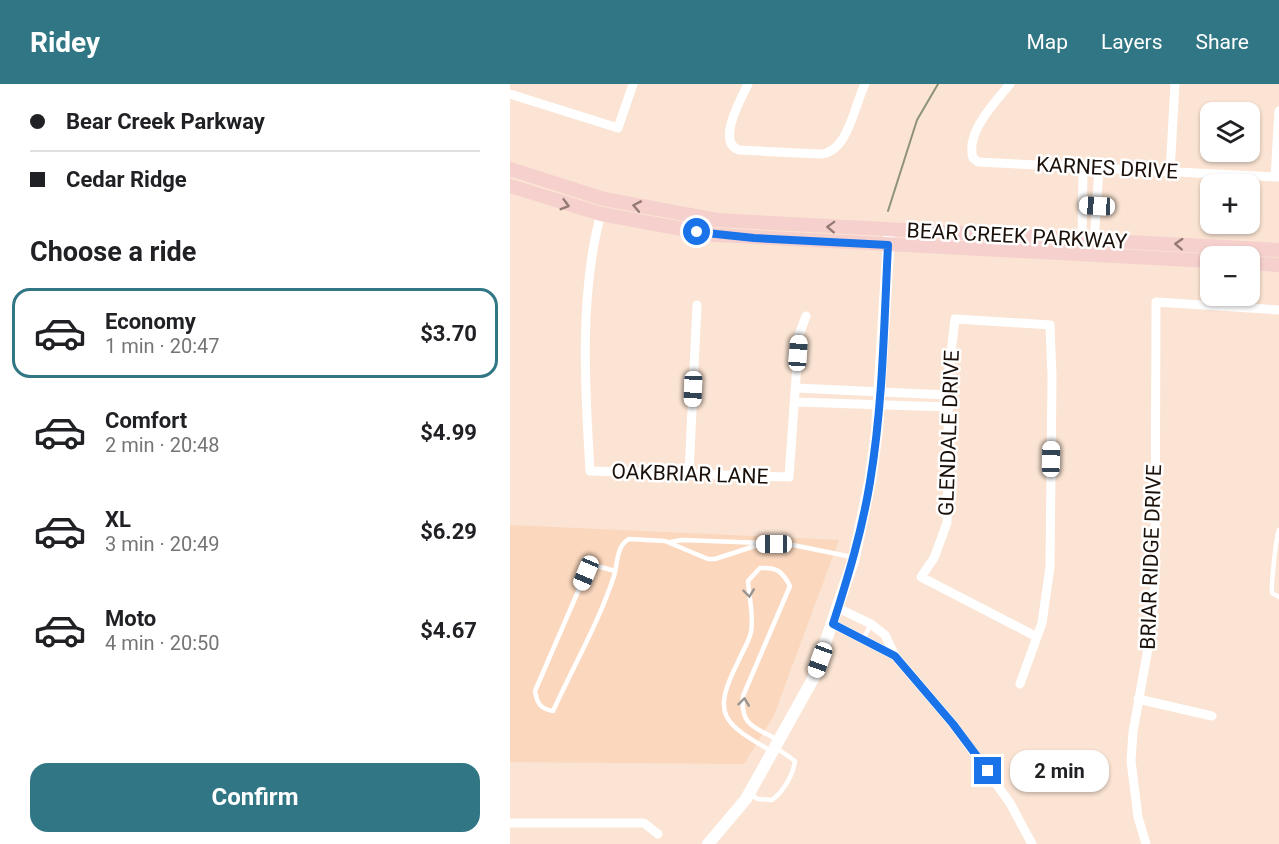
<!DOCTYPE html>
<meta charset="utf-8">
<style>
:root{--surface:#fff;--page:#f2f2f2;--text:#202124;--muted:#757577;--line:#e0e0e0;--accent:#317684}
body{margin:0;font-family:Roboto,sans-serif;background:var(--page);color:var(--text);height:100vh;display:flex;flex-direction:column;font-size:22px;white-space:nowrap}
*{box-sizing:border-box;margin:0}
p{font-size:20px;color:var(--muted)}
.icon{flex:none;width:33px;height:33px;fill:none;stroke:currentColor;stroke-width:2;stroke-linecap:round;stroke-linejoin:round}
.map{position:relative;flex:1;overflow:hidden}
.drawer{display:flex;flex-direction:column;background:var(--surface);width:510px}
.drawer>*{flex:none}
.banner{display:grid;align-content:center;height:132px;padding:0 30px;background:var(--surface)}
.controls{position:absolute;left:690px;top:18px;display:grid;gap:12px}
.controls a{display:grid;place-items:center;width:60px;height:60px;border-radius:12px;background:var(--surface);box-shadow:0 2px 4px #0004;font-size:30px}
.end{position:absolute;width:27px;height:27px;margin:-14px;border:8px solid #1a73e8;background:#fff;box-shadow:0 0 0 3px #fff}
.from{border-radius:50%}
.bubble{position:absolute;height:42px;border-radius:18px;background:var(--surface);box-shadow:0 2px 4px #0004;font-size:20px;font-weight:700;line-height:42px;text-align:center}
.car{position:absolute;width:18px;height:36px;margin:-18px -9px;border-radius:8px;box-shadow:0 0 4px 2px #0007;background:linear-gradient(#fff 24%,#345 0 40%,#fff 0 76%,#345 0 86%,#fff 0)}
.banner b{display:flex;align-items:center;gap:21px;height:57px;font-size:22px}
.banner b+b{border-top:2px solid var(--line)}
.banner i{width:15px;height:15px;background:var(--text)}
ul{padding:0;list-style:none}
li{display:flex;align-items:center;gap:18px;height:90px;margin:0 12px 9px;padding:0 18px;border:3px solid transparent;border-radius:18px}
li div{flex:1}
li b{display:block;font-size:22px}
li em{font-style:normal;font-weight:700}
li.current{border-color:var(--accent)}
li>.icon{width:54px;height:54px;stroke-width:1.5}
h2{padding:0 30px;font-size:27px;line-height:72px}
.primary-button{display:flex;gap:12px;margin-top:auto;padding:12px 30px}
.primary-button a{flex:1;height:69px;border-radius:18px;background:var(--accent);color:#fff;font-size:24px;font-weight:700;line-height:69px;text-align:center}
header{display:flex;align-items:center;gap:36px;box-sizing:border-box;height:84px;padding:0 30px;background:var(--accent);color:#fff}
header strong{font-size:28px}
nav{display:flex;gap:33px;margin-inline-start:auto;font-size:21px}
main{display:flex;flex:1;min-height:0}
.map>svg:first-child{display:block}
.built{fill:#fad7bd}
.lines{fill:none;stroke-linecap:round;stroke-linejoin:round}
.stream{stroke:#8e9376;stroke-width:2}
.service{stroke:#fff;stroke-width:4.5}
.minor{stroke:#fff;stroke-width:9}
.tertiary{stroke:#fff;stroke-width:12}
.secondary{stroke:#f6d0cd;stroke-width:14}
.oneway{stroke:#937a75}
.oneway2{stroke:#989491}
.route{stroke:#1a73e8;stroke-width:8}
.labels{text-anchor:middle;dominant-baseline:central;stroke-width:5;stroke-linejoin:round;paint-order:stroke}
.street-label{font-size:21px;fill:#1b110a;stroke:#fff}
</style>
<header>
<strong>Ridey</strong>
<nav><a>Map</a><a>Layers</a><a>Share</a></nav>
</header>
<main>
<section class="drawer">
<div class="banner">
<b><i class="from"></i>Bear Creek Parkway</b>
<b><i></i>Cedar Ridge</b>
</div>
<h2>Choose a ride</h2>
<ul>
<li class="current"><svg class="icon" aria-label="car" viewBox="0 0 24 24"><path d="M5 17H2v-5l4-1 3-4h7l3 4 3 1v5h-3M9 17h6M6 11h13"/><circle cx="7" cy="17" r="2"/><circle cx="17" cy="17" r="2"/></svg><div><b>Economy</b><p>1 min · 20:47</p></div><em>$3.70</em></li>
<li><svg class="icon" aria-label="car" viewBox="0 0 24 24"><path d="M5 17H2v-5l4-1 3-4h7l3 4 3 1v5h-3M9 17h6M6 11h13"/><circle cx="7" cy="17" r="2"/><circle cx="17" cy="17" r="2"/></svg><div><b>Comfort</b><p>2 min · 20:48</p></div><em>$4.99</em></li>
<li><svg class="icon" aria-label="car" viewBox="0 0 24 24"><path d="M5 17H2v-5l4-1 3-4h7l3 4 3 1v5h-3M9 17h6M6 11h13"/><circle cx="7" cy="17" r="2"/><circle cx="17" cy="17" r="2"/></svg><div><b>XL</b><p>3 min · 20:49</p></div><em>$6.29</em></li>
<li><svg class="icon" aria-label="car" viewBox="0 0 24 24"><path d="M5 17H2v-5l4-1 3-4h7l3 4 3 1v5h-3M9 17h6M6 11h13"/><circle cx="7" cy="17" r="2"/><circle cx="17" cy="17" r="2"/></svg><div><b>Moto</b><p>4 min · 20:50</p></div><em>$4.67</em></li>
</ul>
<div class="primary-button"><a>Confirm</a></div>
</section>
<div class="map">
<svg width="769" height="760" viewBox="0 0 769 760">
<rect width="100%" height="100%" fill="#fbe4d3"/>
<!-- built -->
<path class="built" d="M0,441L329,456L264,631L234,680L0,678Z"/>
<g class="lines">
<!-- stream -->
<path class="stream" d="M378,127L407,36L428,0"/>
<!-- service -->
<path class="service" d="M769,446C766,452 761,502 762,509L769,513
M160,458L172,456L278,460L342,473
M105,487L83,481L76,489L25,607C27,620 31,625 43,627C63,583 89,538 104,492C108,479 106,462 119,455L155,457L198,475H205L251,460
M354,554L361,540
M261,667C213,639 201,631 228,578C232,568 239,558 241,548C244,531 239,514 238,497L250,484C267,483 272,487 280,502L233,612C230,641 244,643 266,655
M241,711L248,715L262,716C274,707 283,691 285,677L265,663"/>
<!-- minor -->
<path class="minor" d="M238,0C231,15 206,58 229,66L309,70C338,70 344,22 355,0
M500,0C485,18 455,49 463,74L468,78L769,93
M0,10L108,44L123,0
M660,88L665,0
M765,93L769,27
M91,130C69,208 75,306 80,387L279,393L289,251L296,232
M572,159L573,84
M584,159L589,85
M286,304L438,311
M285,318L438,323
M179,389L187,221
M328,524L361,540L375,551L385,572L443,640L500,719L522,760
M323,540L385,572
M510,600L532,539L540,483L542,292L540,241L445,235L439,286L437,439L424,474L411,493L527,553
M628,615L702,632
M0,739H134L148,750
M636,760L628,733L621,677L623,648L642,542L645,496L646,218L769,226"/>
<!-- tertiary -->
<path class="tertiary" d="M198,760L236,715L303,595L344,474L360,398L367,347L379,153"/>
<!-- secondary -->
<path class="secondary" d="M0,85L94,115L207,136L769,166
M0,102L91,130L205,151L700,177
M740,179L769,181"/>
</g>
<!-- one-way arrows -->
<defs><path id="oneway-chevron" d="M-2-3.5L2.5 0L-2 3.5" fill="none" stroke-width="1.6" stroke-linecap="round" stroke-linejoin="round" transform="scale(1.5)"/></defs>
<g class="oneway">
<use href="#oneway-chevron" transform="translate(55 121) rotate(16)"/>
<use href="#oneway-chevron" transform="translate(127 122) rotate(-169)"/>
<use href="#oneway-chevron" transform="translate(321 143) rotate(-178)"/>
<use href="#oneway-chevron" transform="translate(669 160) rotate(-177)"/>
</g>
<g class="oneway2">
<use href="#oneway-chevron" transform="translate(239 509) rotate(83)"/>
<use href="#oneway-chevron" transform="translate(234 618) rotate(-83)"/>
</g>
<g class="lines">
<!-- route -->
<path class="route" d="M187,148L244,154L378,161C374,240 373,320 360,398C352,447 338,493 323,540L385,572L443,640L478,687"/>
</g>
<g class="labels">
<!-- street labels -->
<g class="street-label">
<text transform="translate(597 84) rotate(3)">KARNES DRIVE</text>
<text transform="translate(507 152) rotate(3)">BEAR CREEK PARKWAY</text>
<text transform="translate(439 349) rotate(-88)">GLENDALE DRIVE</text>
<text transform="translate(180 390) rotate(2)">OAKBRIAR LANE</text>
<text transform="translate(641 473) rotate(-88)">BRIAR RIDGE DRIVE</text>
</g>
</g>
</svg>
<div class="controls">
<a><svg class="icon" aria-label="layers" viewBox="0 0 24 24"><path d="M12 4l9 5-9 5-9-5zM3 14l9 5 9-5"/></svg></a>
<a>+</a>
<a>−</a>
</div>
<i class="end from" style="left:187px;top:148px"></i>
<i class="end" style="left:478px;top:687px"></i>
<div class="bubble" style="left:500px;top:666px;width:99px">2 min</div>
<i class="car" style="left:587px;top:122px;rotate:273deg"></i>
<i class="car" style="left:288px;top:269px;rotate:4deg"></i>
<i class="car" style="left:183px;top:305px;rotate:182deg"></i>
<i class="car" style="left:541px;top:375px;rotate:1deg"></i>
<i class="car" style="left:264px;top:460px;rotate:270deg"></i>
<i class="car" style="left:76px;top:489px;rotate:203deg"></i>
<i class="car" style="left:310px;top:576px;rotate:200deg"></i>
</div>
</main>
